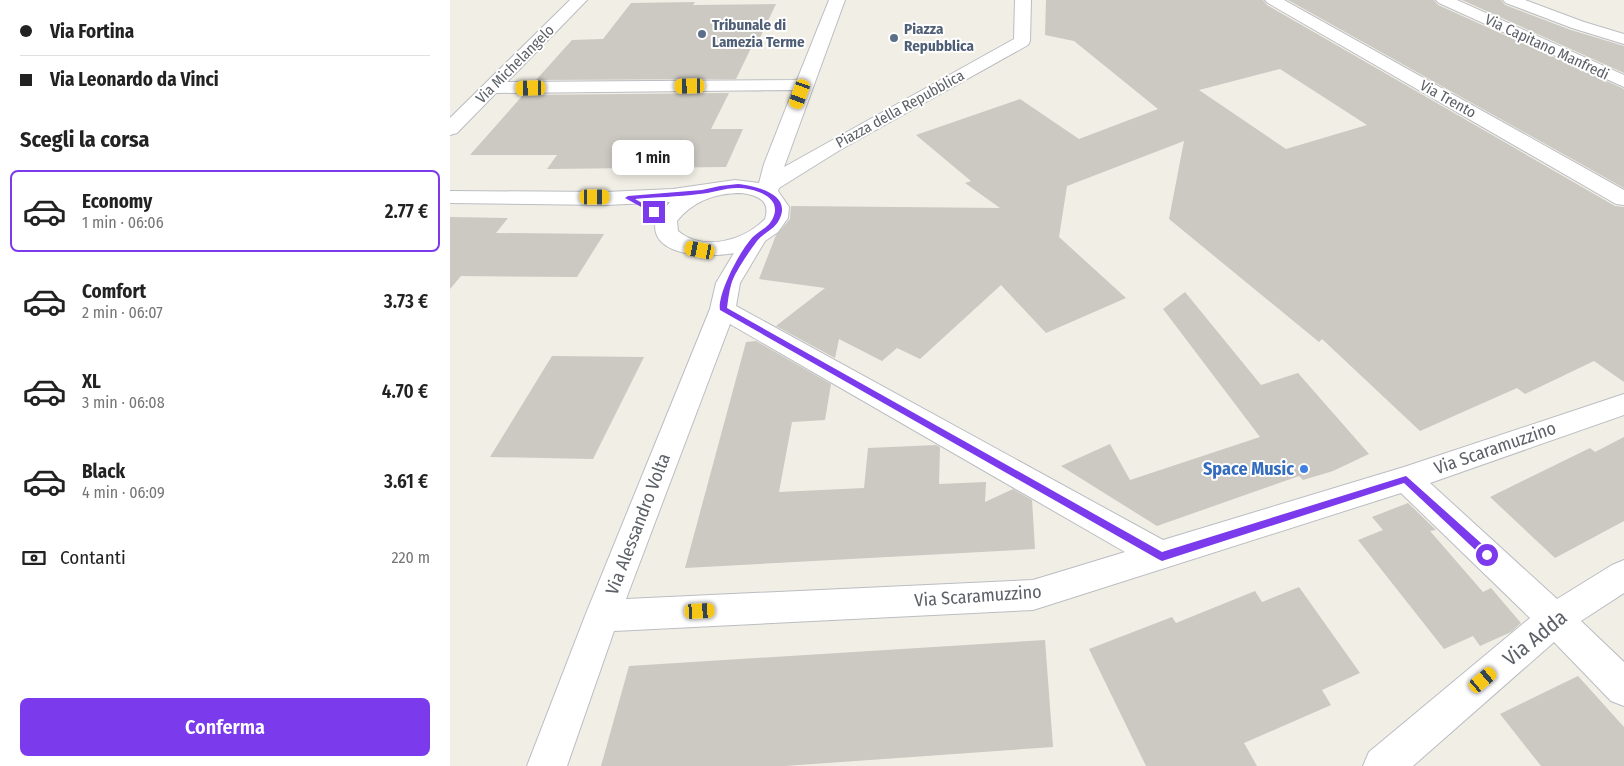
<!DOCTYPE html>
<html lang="it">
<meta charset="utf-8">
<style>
:root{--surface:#fff;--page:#f2f2f2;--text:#222;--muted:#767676;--line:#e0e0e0;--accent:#7c3aed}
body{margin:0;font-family:"Fira Sans Condensed",sans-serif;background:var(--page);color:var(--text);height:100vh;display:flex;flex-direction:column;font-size:19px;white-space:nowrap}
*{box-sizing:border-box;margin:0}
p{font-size:16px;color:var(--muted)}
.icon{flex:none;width:28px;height:28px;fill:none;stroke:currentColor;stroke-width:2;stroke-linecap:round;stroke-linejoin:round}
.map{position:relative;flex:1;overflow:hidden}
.panel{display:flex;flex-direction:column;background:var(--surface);width:450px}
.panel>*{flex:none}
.banner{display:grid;align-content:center;height:110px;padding:0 20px;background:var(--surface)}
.end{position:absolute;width:22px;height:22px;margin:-11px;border:6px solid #7c3aed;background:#fff;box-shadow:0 0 0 2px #fff}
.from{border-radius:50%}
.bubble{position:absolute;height:35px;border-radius:8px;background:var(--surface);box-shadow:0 2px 8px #0003;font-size:16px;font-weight:600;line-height:35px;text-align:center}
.car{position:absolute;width:15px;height:30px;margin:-15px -8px;border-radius:6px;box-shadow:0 0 4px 1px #0007;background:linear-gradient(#f5c518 24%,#345 0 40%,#f5c518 0 76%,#345 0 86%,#f5c518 0)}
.banner b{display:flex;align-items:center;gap:18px;height:48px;font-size:19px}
.banner b+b{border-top:1px solid var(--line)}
.banner i{width:12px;height:12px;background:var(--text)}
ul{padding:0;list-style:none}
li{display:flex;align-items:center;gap:15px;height:82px;margin:0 10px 8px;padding:0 10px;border:2px solid transparent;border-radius:8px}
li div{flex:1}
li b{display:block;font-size:19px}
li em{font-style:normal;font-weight:600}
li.selected{border-color:var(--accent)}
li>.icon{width:45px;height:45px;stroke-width:1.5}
h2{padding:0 20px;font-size:22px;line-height:60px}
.pay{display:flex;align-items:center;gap:12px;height:55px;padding:0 20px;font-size:19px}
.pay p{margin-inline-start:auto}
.primary-button{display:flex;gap:10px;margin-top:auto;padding:10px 20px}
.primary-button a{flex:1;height:58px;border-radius:8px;background:var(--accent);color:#fff;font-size:20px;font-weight:600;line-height:58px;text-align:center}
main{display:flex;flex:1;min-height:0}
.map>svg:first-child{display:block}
.building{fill:#ccc8c2;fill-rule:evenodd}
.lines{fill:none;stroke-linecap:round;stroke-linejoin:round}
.minor-casing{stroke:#babdc2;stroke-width:2}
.minor{fill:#fff;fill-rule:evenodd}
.route{fill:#7c3aed}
.service-dot{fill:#5c6f8a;stroke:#fff;stroke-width:2}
.shop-dot{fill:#3f7fe0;stroke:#fff;stroke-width:2}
.labels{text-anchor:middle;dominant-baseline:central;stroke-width:4;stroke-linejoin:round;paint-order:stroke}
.far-service-label{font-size:15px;font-weight:bold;fill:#4e5e75;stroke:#fff;text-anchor:start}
.far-street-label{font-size:15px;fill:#5d6167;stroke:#fff}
.street-label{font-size:18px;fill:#5d6167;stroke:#fff}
.shop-label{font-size:18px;font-weight:bold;fill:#366cbe;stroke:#fff;text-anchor:end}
.near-street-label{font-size:21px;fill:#5d6167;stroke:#fff}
</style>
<main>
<section class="panel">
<div class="banner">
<b><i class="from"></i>Via Fortina</b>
<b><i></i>Via Leonardo da Vinci</b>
</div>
<h2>Scegli la corsa</h2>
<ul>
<li class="selected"><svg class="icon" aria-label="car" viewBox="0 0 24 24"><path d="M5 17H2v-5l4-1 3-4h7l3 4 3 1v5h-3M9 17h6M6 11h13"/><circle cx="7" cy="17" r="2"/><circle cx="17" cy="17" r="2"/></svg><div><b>Economy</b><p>1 min · 06:06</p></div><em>2.77 €</em></li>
<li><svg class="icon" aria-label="car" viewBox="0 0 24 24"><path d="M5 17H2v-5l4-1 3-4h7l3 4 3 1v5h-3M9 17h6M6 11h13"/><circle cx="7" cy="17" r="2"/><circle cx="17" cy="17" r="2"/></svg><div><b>Comfort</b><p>2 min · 06:07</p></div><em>3.73 €</em></li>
<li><svg class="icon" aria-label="car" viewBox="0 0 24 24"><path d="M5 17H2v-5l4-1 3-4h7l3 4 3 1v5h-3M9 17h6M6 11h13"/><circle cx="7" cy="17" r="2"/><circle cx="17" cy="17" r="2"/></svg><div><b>XL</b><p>3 min · 06:08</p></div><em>4.70 €</em></li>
<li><svg class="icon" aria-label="car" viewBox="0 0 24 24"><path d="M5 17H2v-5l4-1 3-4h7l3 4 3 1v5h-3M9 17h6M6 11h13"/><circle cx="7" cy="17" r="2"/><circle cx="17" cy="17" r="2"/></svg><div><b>Black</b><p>4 min · 06:09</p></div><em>3.61 €</em></li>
</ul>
<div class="pay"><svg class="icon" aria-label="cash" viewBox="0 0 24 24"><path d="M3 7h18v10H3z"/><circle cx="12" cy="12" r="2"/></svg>Contanti<p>220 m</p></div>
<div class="primary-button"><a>Conferma</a></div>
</section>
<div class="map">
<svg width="1174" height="766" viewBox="0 0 1174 766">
<rect width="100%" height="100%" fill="#f1eee5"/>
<!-- building -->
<path class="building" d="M596,0H813L817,5L1165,206L1174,207V382L1144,361L1075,394L1067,388L970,431L872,339L869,342L719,219L734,141L617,186L609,237L676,298L596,333L551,285L470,359L447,348L432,361L389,339L385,358L326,326L375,288L309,279L326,235L340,219L341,206L550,208L515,183L521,181L466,135L570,99L629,139L708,109L624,41L595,35ZM830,69L917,125L836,149L749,90Z
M838,0H984L988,5L1174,89V188Z
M1012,0H1051L1055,5L1121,30L1174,46V73Z
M245,2L243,5L326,4L306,46H302L286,79L86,80L122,40L153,39L181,3Z
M279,93L261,129H293L276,167L97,169L107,155H20L73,95Z
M0,217L58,218L46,233L154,234L127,277L11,276L0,289Z
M735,292L811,385L848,373L919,454L883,471L853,480L849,476L707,526L611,466L660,444L680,480L810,437L713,309Z
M306,341L381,384L375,420L342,422L329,492L414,488L418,448L486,445L490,447L489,484L536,482L535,502L563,489L582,500L585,549L235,568L296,342Z
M102,356L194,357L143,459L40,457Z
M1174,437V521L1105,558L1040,497L1140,448L1145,452Z
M958,503L986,530L980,531L1033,592L1041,588L1071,623L1061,632L1030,646L1023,636L994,649L908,540L933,530L922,517Z
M849,587L910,673L872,690L881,705L794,743L807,766H696L639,649L722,617L726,623L805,591L812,602Z
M595,640L603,747L335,766H151L179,666Z
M1128,676L1174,727V766H1091L1050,714Z"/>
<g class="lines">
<defs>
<path id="minor" d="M120,0H137L57,82L347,80L379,0H395L334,167L564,39L565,0H581L580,41L578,45L390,150L329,188L328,191L339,207L338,218L328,232L315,241L290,283L286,306L713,540L954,467L1174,394V415L980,483L1107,599L1162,565L1174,560V593L1131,621L1174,662V706L1161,701L1104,642L963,766H913L919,752L1080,618L951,493L583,610L164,631L117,766H77L135,616L260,309L266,283L284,253C264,257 214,258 206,233C205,230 205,225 205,221L220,202L156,205L0,203V191L156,192L223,189L285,180L309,183L314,164L343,90L46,93L7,133L0,135V118ZM291,193C308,195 321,201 315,219C294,241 253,252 228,231L227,221C243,201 266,193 291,193ZM280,324L675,552L583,580L176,599Z
M815,0H834L1174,190V205L1166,204L818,3Z
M986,0H1007L1174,75V87L989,3Z
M1053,0H1075L1134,22L1174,34V44L1122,28L1056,3Z"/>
</defs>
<!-- minor casing -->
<use href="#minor" class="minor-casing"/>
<!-- minor -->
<use href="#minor" class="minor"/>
</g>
<!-- route -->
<path class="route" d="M288,184C305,186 343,194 329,220C324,230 313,233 307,241C299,252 284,273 281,285C279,292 278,300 277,308L712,552L956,476L1041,552V558H1034L954,483L712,561L708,559L270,310C267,294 291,248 304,236C311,230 319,227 323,218C333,196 303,188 287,188C274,188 262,193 249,194C228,197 206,197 185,199L206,211L207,212L204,214L175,198L178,196L252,190L270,186Z"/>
<!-- markers -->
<g class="service-dot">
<circle cx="252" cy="34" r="5"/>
<circle cx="444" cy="38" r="5"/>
</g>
<circle class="shop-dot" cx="854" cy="469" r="5"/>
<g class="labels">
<!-- far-service labels -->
<g class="far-service-label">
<text x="262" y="25">Tribunale di<tspan x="262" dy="17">Lamezia Terme</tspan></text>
<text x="454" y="29">Piazza<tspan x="454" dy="17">Repubblica</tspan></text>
</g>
<!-- far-street labels -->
<g class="far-street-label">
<text transform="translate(1097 47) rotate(25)">Via Capitano Manfredi</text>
<text transform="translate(65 64) rotate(-45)">Via Michelangelo</text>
<text transform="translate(998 99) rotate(29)">Via Trento</text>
<text transform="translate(450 109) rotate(-29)">Piazza della Repubblica</text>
</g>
<!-- street labels -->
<g class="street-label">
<text transform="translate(1045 448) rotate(-19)">Via Scaramuzzino</text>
<text transform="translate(188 524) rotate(-69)">Via Alessandro Volta</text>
<text transform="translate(528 596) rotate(-4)">Via Scaramuzzino</text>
</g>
<!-- shop labels -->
<g class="shop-label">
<text x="844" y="469">Space Music</text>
</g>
<!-- near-street labels -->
<g class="near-street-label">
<text transform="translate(1085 638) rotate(-39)">Via Adda</text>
</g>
</g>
</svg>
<i class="end from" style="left:1037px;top:555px"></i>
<i class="end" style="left:204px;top:212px"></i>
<div class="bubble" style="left:162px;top:140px;width:82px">1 min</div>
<i class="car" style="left:240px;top:86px;rotate:269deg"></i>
<i class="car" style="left:81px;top:88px;rotate:269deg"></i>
<i class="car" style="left:350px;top:94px;rotate:200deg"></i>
<i class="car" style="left:145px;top:197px;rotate:90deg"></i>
<i class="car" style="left:250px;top:250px;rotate:281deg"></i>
<i class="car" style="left:250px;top:611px;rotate:87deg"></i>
<i class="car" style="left:1033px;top:680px;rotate:50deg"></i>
</div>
</main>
